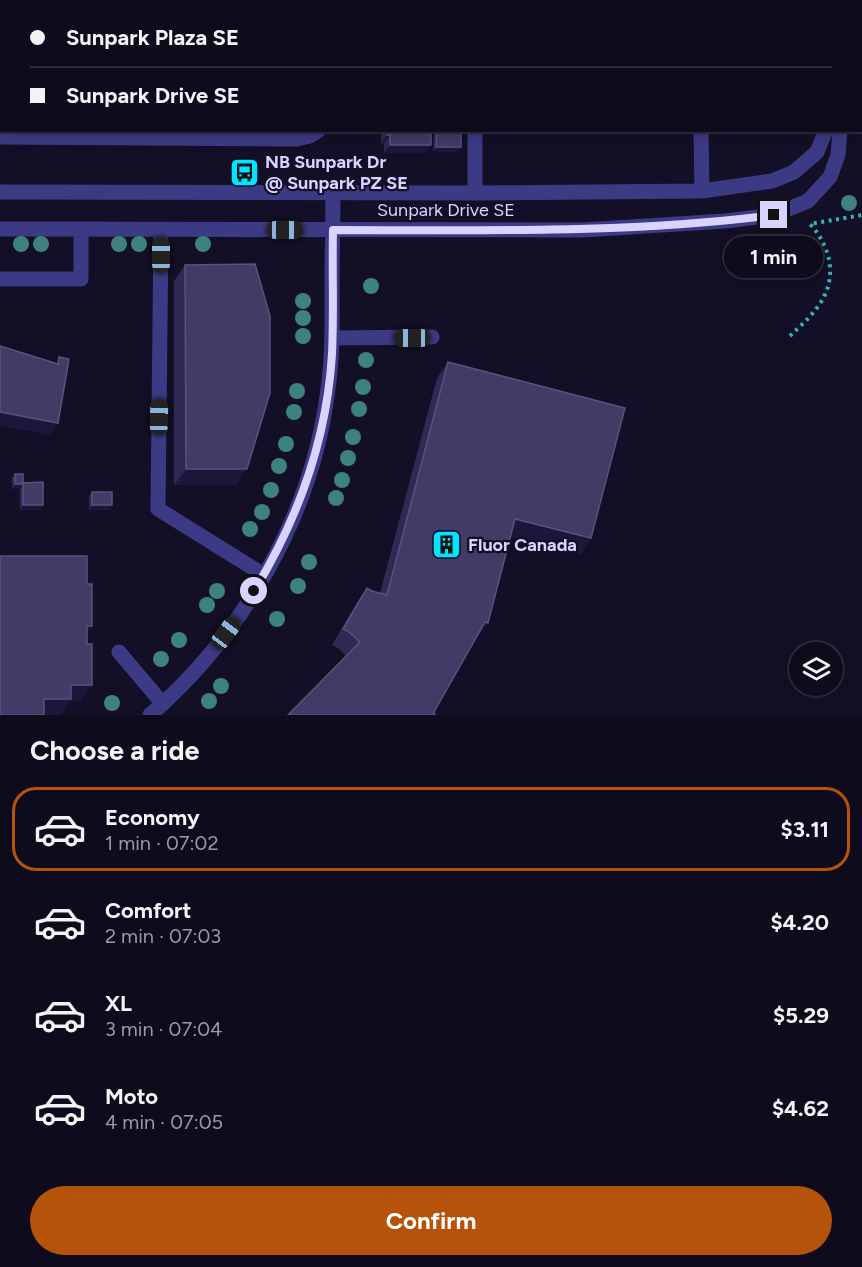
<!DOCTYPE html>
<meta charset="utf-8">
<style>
:root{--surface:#0e0b1c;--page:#1c1929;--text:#f1f3f6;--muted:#9b9ba3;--line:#2e2b3b;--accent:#b45309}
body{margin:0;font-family:Figtree,sans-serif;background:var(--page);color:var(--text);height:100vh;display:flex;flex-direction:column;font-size:22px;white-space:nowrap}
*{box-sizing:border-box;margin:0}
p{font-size:20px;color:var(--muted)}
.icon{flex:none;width:33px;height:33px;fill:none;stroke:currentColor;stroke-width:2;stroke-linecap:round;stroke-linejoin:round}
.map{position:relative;height:715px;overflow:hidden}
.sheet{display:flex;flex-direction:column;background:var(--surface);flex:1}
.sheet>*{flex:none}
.hud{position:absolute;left:0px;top:0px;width:862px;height:132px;box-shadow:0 3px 15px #0003,0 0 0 2px var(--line);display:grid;align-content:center;height:132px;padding:0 30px;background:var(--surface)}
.controls{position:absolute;left:789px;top:642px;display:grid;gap:12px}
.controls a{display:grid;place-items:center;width:54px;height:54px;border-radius:50%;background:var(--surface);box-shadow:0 3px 15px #0003,0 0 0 2px var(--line);font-size:30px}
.end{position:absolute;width:27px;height:27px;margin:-14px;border:8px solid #d9d4ff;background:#111;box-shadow:0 0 0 3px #111}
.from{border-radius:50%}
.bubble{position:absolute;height:42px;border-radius:21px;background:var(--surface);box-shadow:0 3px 15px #0003,0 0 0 2px var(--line);font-size:20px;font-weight:700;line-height:42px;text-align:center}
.car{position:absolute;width:18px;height:36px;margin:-18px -9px;border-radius:8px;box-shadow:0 0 4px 2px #0007;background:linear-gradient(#222 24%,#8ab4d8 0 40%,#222 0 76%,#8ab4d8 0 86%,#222 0)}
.hud b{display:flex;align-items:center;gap:21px;height:57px;font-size:22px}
.hud b+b{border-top:2px solid var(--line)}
.hud i{width:15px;height:15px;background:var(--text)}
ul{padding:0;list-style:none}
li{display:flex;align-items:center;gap:18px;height:84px;margin:0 12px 9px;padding:0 18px;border:3px solid transparent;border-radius:24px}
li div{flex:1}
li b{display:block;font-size:22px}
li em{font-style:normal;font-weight:700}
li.on{border-color:var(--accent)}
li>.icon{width:54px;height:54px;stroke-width:1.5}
h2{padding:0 30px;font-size:27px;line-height:72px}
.action{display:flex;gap:12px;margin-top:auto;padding:12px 30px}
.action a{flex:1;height:69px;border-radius:36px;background:var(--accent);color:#fff;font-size:24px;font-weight:700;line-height:69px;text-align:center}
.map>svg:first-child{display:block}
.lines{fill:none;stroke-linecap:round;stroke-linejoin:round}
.path{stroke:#2fb8b0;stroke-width:4;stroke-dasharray:3 4.5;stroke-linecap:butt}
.minor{stroke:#3d3a85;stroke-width:15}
.tree{fill:#3d827b}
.wall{fill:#312854}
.shaded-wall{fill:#1d163a}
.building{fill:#433a66;stroke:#5a527e;stroke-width:1.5}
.route{stroke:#d9d4ff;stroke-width:8}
.labels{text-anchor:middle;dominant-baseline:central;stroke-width:4.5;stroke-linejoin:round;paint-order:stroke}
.poi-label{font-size:18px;font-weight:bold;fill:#d9d4ff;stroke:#130f26;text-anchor:start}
.street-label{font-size:18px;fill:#d9d4ff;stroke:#130f26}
</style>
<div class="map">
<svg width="862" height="715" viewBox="0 0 862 715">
<rect width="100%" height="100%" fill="#130f26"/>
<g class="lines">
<!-- path -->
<path class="path" d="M790,336C799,327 809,319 816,309C838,282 833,249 810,224L862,215"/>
<!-- minor -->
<path class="minor" d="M197,0V2
M475,0V2
M0,2H2
M332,2V0
M528,2V0
M835,2V0
M475,130V193
M701,130L702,191
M0,137L297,139L310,136L319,130
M0,192L475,193L702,191L772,181L794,172L817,152L826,130
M0,229L583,230L725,221L774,215L808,201L830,177L838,155L840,130
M161,230L158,509L264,575
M0,279H81V229
M332,338L432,337
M119,652L163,704
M150,715C244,634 313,513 328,389C333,354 332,319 332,284C332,254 333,223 333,193"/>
</g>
<!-- trees -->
<g class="tree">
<circle cx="849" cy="203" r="8"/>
<circle cx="21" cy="244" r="8"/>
<circle cx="41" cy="244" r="8"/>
<circle cx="119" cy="244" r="8"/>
<circle cx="139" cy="244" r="8"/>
<circle cx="203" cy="244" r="8"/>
<circle cx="371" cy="286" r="8"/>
<circle cx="303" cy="301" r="8"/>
<circle cx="303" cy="318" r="8"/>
<circle cx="303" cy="336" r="8"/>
<circle cx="366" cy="360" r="8"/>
<circle cx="363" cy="387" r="8"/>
<circle cx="297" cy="391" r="8"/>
<circle cx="359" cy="409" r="8"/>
<circle cx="294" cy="412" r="8"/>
<circle cx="353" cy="437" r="8"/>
<circle cx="286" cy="444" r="8"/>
<circle cx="348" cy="458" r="8"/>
<circle cx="279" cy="466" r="8"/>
<circle cx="342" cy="480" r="8"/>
<circle cx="271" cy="490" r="8"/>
<circle cx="336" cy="498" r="8"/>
<circle cx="262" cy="512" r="8"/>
<circle cx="250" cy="529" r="8"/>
<circle cx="309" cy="562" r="8"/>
<circle cx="298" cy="586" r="8"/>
<circle cx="217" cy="591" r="8"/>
<circle cx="207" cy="605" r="8"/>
<circle cx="277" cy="619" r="8"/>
<circle cx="179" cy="640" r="8"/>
<circle cx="161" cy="659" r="8"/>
<circle cx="221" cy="686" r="8"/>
<circle cx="209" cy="701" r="8"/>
<circle cx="112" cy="703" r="8"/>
</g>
<!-- wall -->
<path class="wall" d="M581,0H776V2H581Z
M1,50H2V93H0V51Z
M381,130H431V145L425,153H384V144H381Z
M434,130H461V147L458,152L433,151Z
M185,265L236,485H174V281Z
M448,362L591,538L580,554L510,536L488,623L476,639H475L434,712L346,656L338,648L332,645L356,604L367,588L372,591L380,593L437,378Z
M15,474L43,505L40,510H20V489H12V478Z
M92,492L112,505L109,510H89V496Z"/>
<!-- shaded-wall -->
<path class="shaded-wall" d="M387,135H390L384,144H381Z
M390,145H431L425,153H384Z
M436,147H461L458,152L433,151Z
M0,412L58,423L49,435L0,426Z
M186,469H247L236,485H174Z
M15,484H23L20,489H12Z
M23,505H43L40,510H20Z
M92,505H112L109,510H89Z
M515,519L591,538L580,554L504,535Z
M485,622L488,623L476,639H473Z
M87,626H92L80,642Z
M71,685H92L81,701H70L60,715H33L44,699Z"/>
<!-- building -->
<path class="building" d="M255,0H293V2H255Z
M386,0H438V2H386Z
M592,0H776V2H592Z
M0,13H2V37H0Z
M1,50H2V76H1Z
M387,130H431V145H390V135H387Z
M437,130H461V147H436Z
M255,264L270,316V393L247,469H186L185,265Z
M0,346L58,364L59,357L69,359L58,423L0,412Z
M448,362L625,408L591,538L515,519L488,623L485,622L434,712L435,715H288L360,642L349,632L343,629L367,588L372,591L387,595Z
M15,474H23V483L43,482V505H23V484H15Z
M92,492H112V505H92Z
M0,556H87V584H92V626H87V644H92V685H71V699H44V715H0Z"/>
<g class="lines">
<!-- route -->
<path class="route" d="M254,591C298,519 327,438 332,354C334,312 332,271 333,230C480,230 628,234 774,215"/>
</g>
<!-- icons -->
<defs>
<symbol id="bus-square" viewBox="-11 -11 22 22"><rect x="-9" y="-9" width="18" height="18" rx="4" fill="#00e5ff" stroke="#130f26"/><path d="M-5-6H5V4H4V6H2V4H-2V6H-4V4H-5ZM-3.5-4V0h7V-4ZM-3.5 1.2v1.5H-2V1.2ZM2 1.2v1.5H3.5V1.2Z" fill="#111"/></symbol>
<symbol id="building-square" viewBox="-11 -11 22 22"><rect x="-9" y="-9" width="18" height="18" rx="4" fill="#00e5ff" stroke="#130f26"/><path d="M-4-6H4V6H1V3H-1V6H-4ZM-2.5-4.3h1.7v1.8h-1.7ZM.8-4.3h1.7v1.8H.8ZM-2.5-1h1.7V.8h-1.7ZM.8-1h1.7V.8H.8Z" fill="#111"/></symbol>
</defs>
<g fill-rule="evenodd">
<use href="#bus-square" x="228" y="156" width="33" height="33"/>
<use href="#building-square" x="430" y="528" width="33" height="33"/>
</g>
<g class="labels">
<!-- poi labels -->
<g class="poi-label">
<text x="265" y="162">NB Sunpark Dr<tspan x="265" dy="21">@ Sunpark PZ SE</tspan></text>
<text x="468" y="545">Fluor Canada</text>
</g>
<!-- street labels -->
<g class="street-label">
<text x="446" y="210">Sunpark Drive SE</text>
</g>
</g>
</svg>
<div class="controls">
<a><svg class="icon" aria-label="layers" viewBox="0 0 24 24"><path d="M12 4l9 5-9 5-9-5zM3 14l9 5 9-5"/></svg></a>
</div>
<i class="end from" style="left:254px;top:591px"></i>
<i class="end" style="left:774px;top:215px"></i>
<div class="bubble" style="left:724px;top:236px;width:99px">1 min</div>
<i class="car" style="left:285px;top:230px;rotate:90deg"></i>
<i class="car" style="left:161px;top:255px;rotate:0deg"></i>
<i class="car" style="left:412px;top:338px;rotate:270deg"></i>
<i class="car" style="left:159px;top:417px;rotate:1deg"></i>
<i class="car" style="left:226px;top:633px;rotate:37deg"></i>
<div class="hud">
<b><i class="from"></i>Sunpark Plaza SE</b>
<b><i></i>Sunpark Drive SE</b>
</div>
</div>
<section class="sheet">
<h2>Choose a ride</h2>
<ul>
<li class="on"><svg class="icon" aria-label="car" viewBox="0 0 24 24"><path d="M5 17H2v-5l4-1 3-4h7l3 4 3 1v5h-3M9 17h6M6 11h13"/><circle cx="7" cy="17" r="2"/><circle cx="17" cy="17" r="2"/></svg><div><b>Economy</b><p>1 min · 07:02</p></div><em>$3.11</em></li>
<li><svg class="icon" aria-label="car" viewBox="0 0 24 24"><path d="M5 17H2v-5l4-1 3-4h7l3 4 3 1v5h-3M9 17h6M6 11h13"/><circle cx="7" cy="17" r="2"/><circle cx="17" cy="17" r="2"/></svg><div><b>Comfort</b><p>2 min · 07:03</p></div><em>$4.20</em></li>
<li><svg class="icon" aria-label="car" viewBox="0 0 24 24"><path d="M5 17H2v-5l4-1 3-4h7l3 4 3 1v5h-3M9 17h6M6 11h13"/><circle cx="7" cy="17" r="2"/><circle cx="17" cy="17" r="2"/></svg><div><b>XL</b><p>3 min · 07:04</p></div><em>$5.29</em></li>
<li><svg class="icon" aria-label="car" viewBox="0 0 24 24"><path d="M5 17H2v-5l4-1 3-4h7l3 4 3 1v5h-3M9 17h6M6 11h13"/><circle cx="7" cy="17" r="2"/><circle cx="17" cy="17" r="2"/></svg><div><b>Moto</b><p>4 min · 07:05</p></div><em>$4.62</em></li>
</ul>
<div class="action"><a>Confirm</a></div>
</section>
